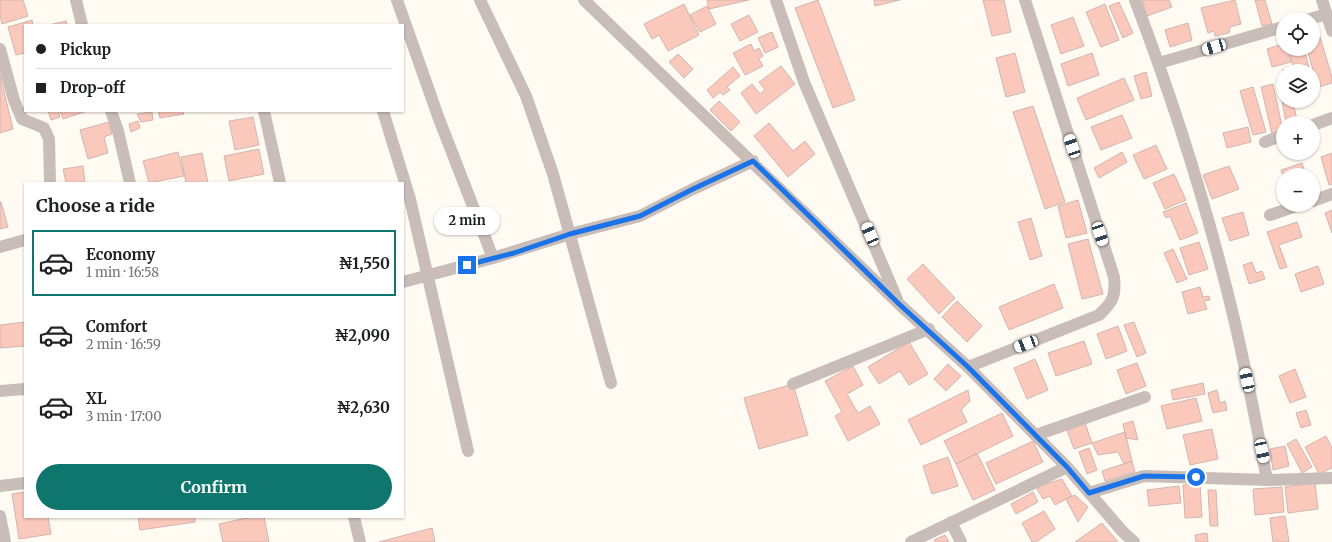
<!DOCTYPE html>
<meta charset="utf-8">
<style>
:root{--surface:#fff;--page:#f2f2f2;--text:#202124;--muted:#757577;--line:#e0e0e0;--accent:#0f766e}
body{margin:0;font-family:Merriweather,serif;background:var(--page);color:var(--text);height:100vh;display:flex;flex-direction:column;font-size:15px;white-space:nowrap}
*{box-sizing:border-box;margin:0}
p{font-size:13px;color:var(--muted)}
.icon{flex:none;width:22px;height:22px;fill:none;stroke:currentColor;stroke-width:2;stroke-linecap:round;stroke-linejoin:round}
.map{position:relative;flex:1;overflow:hidden}
.sheet{position:absolute;left:24px;top:182px;width:380px;height:336px;display:flex;flex-direction:column;background:var(--surface);border-radius:0px;box-shadow:0 1px 3px #0004}
.sheet>*{flex:none}
.banner{position:absolute;left:24px;top:24px;width:380px;height:88px;border-radius:0px;box-shadow:0 1px 3px #0004;display:grid;align-content:center;height:88px;padding:0 12px;background:var(--surface)}
.tools{position:absolute;left:1276px;top:12px;display:grid;gap:8px}
.tools a{display:grid;place-items:center;width:44px;height:44px;border-radius:50%;background:var(--surface);box-shadow:0 1px 3px #0004;font-size:20px}
.end{position:absolute;width:18px;height:18px;margin:-9px;border:5px solid #1a73e8;background:#fff;box-shadow:0 0 0 2px #fff}
.from{border-radius:50%}
.bubble{position:absolute;height:28px;border-radius:14px;background:var(--surface);box-shadow:0 1px 3px #0004;font-size:13px;font-weight:700;line-height:28px;text-align:center}
.car{position:absolute;width:12px;height:24px;margin:-12px -6px;border-radius:5px;box-shadow:0 0 3px 1px #0007;background:linear-gradient(#fff 24%,#345 0 40%,#fff 0 76%,#345 0 86%,#fff 0)}
.banner b{display:flex;align-items:center;gap:14px;height:38px;font-size:15px}
.banner b+b{border-top:1px solid var(--line)}
.banner i{width:10px;height:10px;background:var(--text)}
ul{padding:0;list-style:none}
li{display:flex;align-items:center;gap:12px;height:66px;margin:0 8px 6px;padding:0 4px;border:2px solid transparent;border-radius:0px}
li div{flex:1}
li b{display:block;font-size:15px}
li em{font-style:normal;font-weight:700}
li.current{border-color:var(--accent)}
li>.icon{width:36px;height:36px;stroke-width:1.5}
h2{padding:0 12px;font-size:18px;line-height:48px}
.button{display:flex;gap:8px;margin-top:auto;padding:8px 12px}
.button a{flex:1;height:46px;border-radius:24px;background:var(--accent);color:#fff;font-size:16px;font-weight:700;line-height:46px;text-align:center}
.map>svg:first-child{display:block}
.building{fill:#fbc8bc;stroke:#d0b6b0}
.lines{fill:none;stroke-linecap:round;stroke-linejoin:round}
.street{stroke:#c9bdba;stroke-width:12}
.route{stroke:#1a73e8;stroke-width:5}
</style>
<div class="map">
<svg width="1332" height="542" viewBox="0 0 1332 542">
<rect width="100%" height="100%" fill="#fffbf2"/>
<!-- building -->
<path class="building" d="M0,0H23L28,16L2,24L0,16Z
M707,0H749L709,9Z
M818,0L855,100L833,108L795,8Z
M874,0H900L875,6Z
M983,0H1004L1011,32L992,36Z
M1142,0H1169L1172,7L1147,16Z
M1235,0L1241,24L1230,27L1229,33L1215,36L1214,31L1208,33L1201,8Z
M1255,0H1265L1272,24L1262,26Z
M1119,2L1133,33L1123,38L1109,6Z
M684,4L699,35L668,51L659,35L652,39L644,24Z
M1105,4L1119,40L1101,47L1086,12Z
M707,6L716,24L700,32L690,15Z
M749,15L758,32L740,41L731,24Z
M1073,17L1084,46L1061,54L1051,25Z
M32,20L33,25H25V53L16,55L8,27Z
M66,21L67,25H49Z
M1188,23L1192,40L1170,47L1165,30Z
M772,32L778,47L765,53L758,38Z
M1320,37L1332,77V83L1318,87L1307,49H1313V39Z
M751,44L754,51L759,48L763,56L759,59L763,66L745,75L733,53Z
M1283,44V49H1287L1291,62L1272,67L1267,49Z
M1289,49H1304L1310,71H1294Z
M1015,53L1025,92L1006,97L996,58Z
M1092,53L1099,75L1068,86L1061,64Z
M678,54L693,69L684,78L669,62Z
M781,66L795,84L756,114L741,93L752,84L760,94L765,90L759,82Z
M733,67L740,76L727,87L730,90L723,95L720,92L713,98L707,90Z
M1290,68L1291,71L1283,72L1282,70Z
M1146,72L1152,96L1141,99L1134,76Z
M0,74L13,129L0,133Z
M1124,78L1134,100L1086,120L1077,98Z
M1273,84L1283,131L1272,134L1261,87Z
M1313,85L1316,98H1313Z
M1253,87L1266,132L1253,135L1240,91Z
M719,101L740,122L731,131L710,110Z
M1282,101H1293L1297,120L1286,122Z
M1033,106L1065,202L1045,209L1013,112Z
M48,111H58L60,117L51,120Z
M60,111H87L63,119Z
M158,111H183L184,114L160,118Z
M152,112L153,120L141,122L137,114Z
M1122,115L1132,138L1101,150L1091,127Z
M253,117L259,145L235,150L229,121Z
M138,121L140,128L131,132L129,124Z
M109,122L112,134L104,137L108,153L88,159L80,130Z
M769,123L793,151L805,141L815,154L788,177L754,136Z
M1248,127L1251,142L1227,148L1223,133Z
M1156,145L1167,169L1144,179L1133,155Z
M259,149L264,174L229,181L224,156Z
M178,152L184,176L149,183L143,161Z
M1122,152L1127,162L1099,178L1094,168Z
M202,153L208,183H186L181,157Z
M1332,153V184L1329,185L1321,157Z
M1302,163L1306,175L1283,176L1281,170Z
M83,166L85,183H66L63,169Z
M1229,166L1239,189L1212,199L1203,175Z
M1174,174L1186,200L1165,209L1153,183Z
M1078,200L1087,233L1066,238L1058,206Z
M0,202H1L8,227L0,229Z
M1186,203L1198,233L1180,240L1170,216L1166,218L1163,212Z
M1332,210V233L1325,213Z
M1243,212L1249,235L1230,241L1222,218Z
M1031,218L1042,256L1030,260L1018,222Z
M1297,222L1302,237L1279,245L1287,267L1280,269L1267,232Z
M1088,239L1103,294L1082,299L1068,244Z
M1199,242L1208,269L1189,275L1180,248Z
M1173,249L1187,279L1177,283L1164,253Z
M1252,262L1256,273L1262,271L1265,279L1249,284L1243,265Z
M923,264L955,298L939,314L907,279Z
M1318,266L1324,284L1301,292L1295,274Z
M1054,284L1063,308L1009,330L999,307Z
M1200,287L1203,297L1209,296L1210,300L1204,301L1207,309L1188,314L1182,292Z
M957,301L982,326L967,342L942,317Z
M25,322V346L0,348V325Z
M1134,322L1146,353L1137,357L1124,325Z
M1118,326L1127,351L1106,359L1097,334Z
M1084,341L1092,364L1056,376L1048,353Z
M909,342L928,374L909,385L900,371L879,384L868,367Z
M1035,359L1048,390L1027,399L1014,368Z
M1137,363L1146,386L1126,394L1117,370Z
M948,364L961,376L946,391L934,379Z
M853,366L863,385L847,394L858,413L870,406L880,424L848,441L835,416L842,412L825,381Z
M1295,369L1306,397L1290,403L1279,376Z
M1203,383L1205,394L1173,400L1171,390Z
M793,384L808,435L759,449L744,398Z
M968,390L970,401L961,410L967,422L921,445L908,420Z
M1217,390L1220,403L1225,401L1227,410L1213,413L1208,393Z
M1196,398L1202,421L1167,429L1161,406Z
M1306,410L1311,425L1301,428L1296,413Z
M1002,413L1013,436L956,464L944,441Z
M1133,421L1138,440L1126,438L1123,424Z
M1085,423L1092,443L1074,449L1067,430Z
M1212,429L1218,459L1190,465L1183,435Z
M1125,432L1132,461L1124,464L1118,452L1098,455L1092,443Z
M1326,436L1332,448V468L1319,474L1305,447Z
M1296,439L1312,467L1302,473L1287,444Z
M1033,441L1043,462L996,484L986,463Z
M1285,446L1289,466L1273,470L1270,449Z
M1089,448L1097,470L1087,474L1079,452Z
M977,453L995,490L973,500L956,464Z
M948,457L958,486L932,494L923,466Z
M1132,461L1135,472L1105,481L1102,471Z
M1062,479L1072,496L1055,505L1050,496L1043,499L1036,487Z
M1315,483L1318,509L1288,513L1285,487Z
M1200,484L1202,517L1185,518L1183,485Z
M1179,486L1181,503L1149,506L1147,490Z
M1282,487L1284,512L1255,515L1253,489Z
M1208,490H1216L1218,526H1210Z
M25,492V517H48L51,534L19,539L12,494Z
M1033,492L1038,502L1016,514L1011,504Z
M1075,495L1088,507L1078,522L1066,499Z
M1044,511L1055,529L1036,542H1032L1022,523Z
M1285,516L1289,542H1273L1270,518Z
M138,517H195V522L140,530Z
M251,517H264L269,542H223L219,524Z
M1102,523L1118,542H1075Z
M432,528L435,542H379Z
M1207,533L1208,542H1196L1195,535Z
M945,535L949,542H935L934,540Z"/>
<g class="lines">
<!-- street -->
<path class="street" d="M76,0L82,25
M397,0L439,119L493,258
M480,0L526,96L553,174L611,383
M584,0L899,304L968,367L1067,467L1123,532L1134,542
M776,0L804,82L897,299
M1135,0C1175,105 1209,213 1235,323C1247,375 1257,427 1267,480
M1322,0L1332,31
M1310,19L1327,14
M0,49L14,100L22,119L44,128L49,139L50,183
M1159,63L1283,27
M111,111L118,131L130,183
M264,111L280,183
M383,111L410,199L468,451
M1313,125L1332,118
M1265,142L1283,135
M1313,201L1332,194
M1270,215L1299,205
M0,247L25,240
M403,282L493,258L570,234L640,216L693,189L753,161
M968,367L1099,315C1113,302 1116,296 1114,277L1025,0
M793,384L929,329
M0,391L25,389
M1036,435L1145,397
M0,486L25,483
M1089,493L1144,476L1267,480L1332,478
M0,516L5,542
M354,517L360,542
M951,522L961,542
M911,542L1067,467"/>
</g>
<g class="lines">
<!-- route -->
<path class="route" d="M467,265L514,253L570,234L640,216L693,189L753,161L899,304L968,367L1067,467L1089,493L1144,476L1196,477"/>
</g>
</svg>
<div class="tools">
<a><svg class="icon" aria-label="locate" viewBox="0 0 24 24"><circle cx="12" cy="12" r="6"/><path d="M12 2v4M12 18v4M2 12h4M18 12h4"/></svg></a>
<a><svg class="icon" aria-label="layers" viewBox="0 0 24 24"><path d="M12 4l9 5-9 5-9-5zM3 14l9 5 9-5"/></svg></a>
<a>+</a>
<a>−</a>
</div>
<i class="end from" style="left:1196px;top:477px"></i>
<i class="end" style="left:467px;top:265px"></i>
<div class="bubble" style="left:434px;top:207px;width:66px">2 min</div>
<i class="car" style="left:1214px;top:47px;rotate:254deg"></i>
<i class="car" style="left:1072px;top:146px;rotate:342deg"></i>
<i class="car" style="left:870px;top:234px;rotate:337deg"></i>
<i class="car" style="left:1100px;top:234px;rotate:162deg"></i>
<i class="car" style="left:1026px;top:344px;rotate:249deg"></i>
<i class="car" style="left:1247px;top:380px;rotate:348deg"></i>
<i class="car" style="left:1262px;top:451px;rotate:168deg"></i>
<div class="banner">
<b><i class="from"></i>Pickup</b>
<b><i></i>Drop-off</b>
</div>
<section class="sheet">
<h2>Choose a ride</h2>
<ul>
<li class="current"><svg class="icon" aria-label="car" viewBox="0 0 24 24"><path d="M5 17H2v-5l4-1 3-4h7l3 4 3 1v5h-3M9 17h6M6 11h13"/><circle cx="7" cy="17" r="2"/><circle cx="17" cy="17" r="2"/></svg><div><b>Economy</b><p>1 min · 16:58</p></div><em>₦1,550</em></li>
<li><svg class="icon" aria-label="car" viewBox="0 0 24 24"><path d="M5 17H2v-5l4-1 3-4h7l3 4 3 1v5h-3M9 17h6M6 11h13"/><circle cx="7" cy="17" r="2"/><circle cx="17" cy="17" r="2"/></svg><div><b>Comfort</b><p>2 min · 16:59</p></div><em>₦2,090</em></li>
<li><svg class="icon" aria-label="car" viewBox="0 0 24 24"><path d="M5 17H2v-5l4-1 3-4h7l3 4 3 1v5h-3M9 17h6M6 11h13"/><circle cx="7" cy="17" r="2"/><circle cx="17" cy="17" r="2"/></svg><div><b>XL</b><p>3 min · 17:00</p></div><em>₦2,630</em></li>
</ul>
<div class="button"><a>Confirm</a></div>
</section>
</div>
